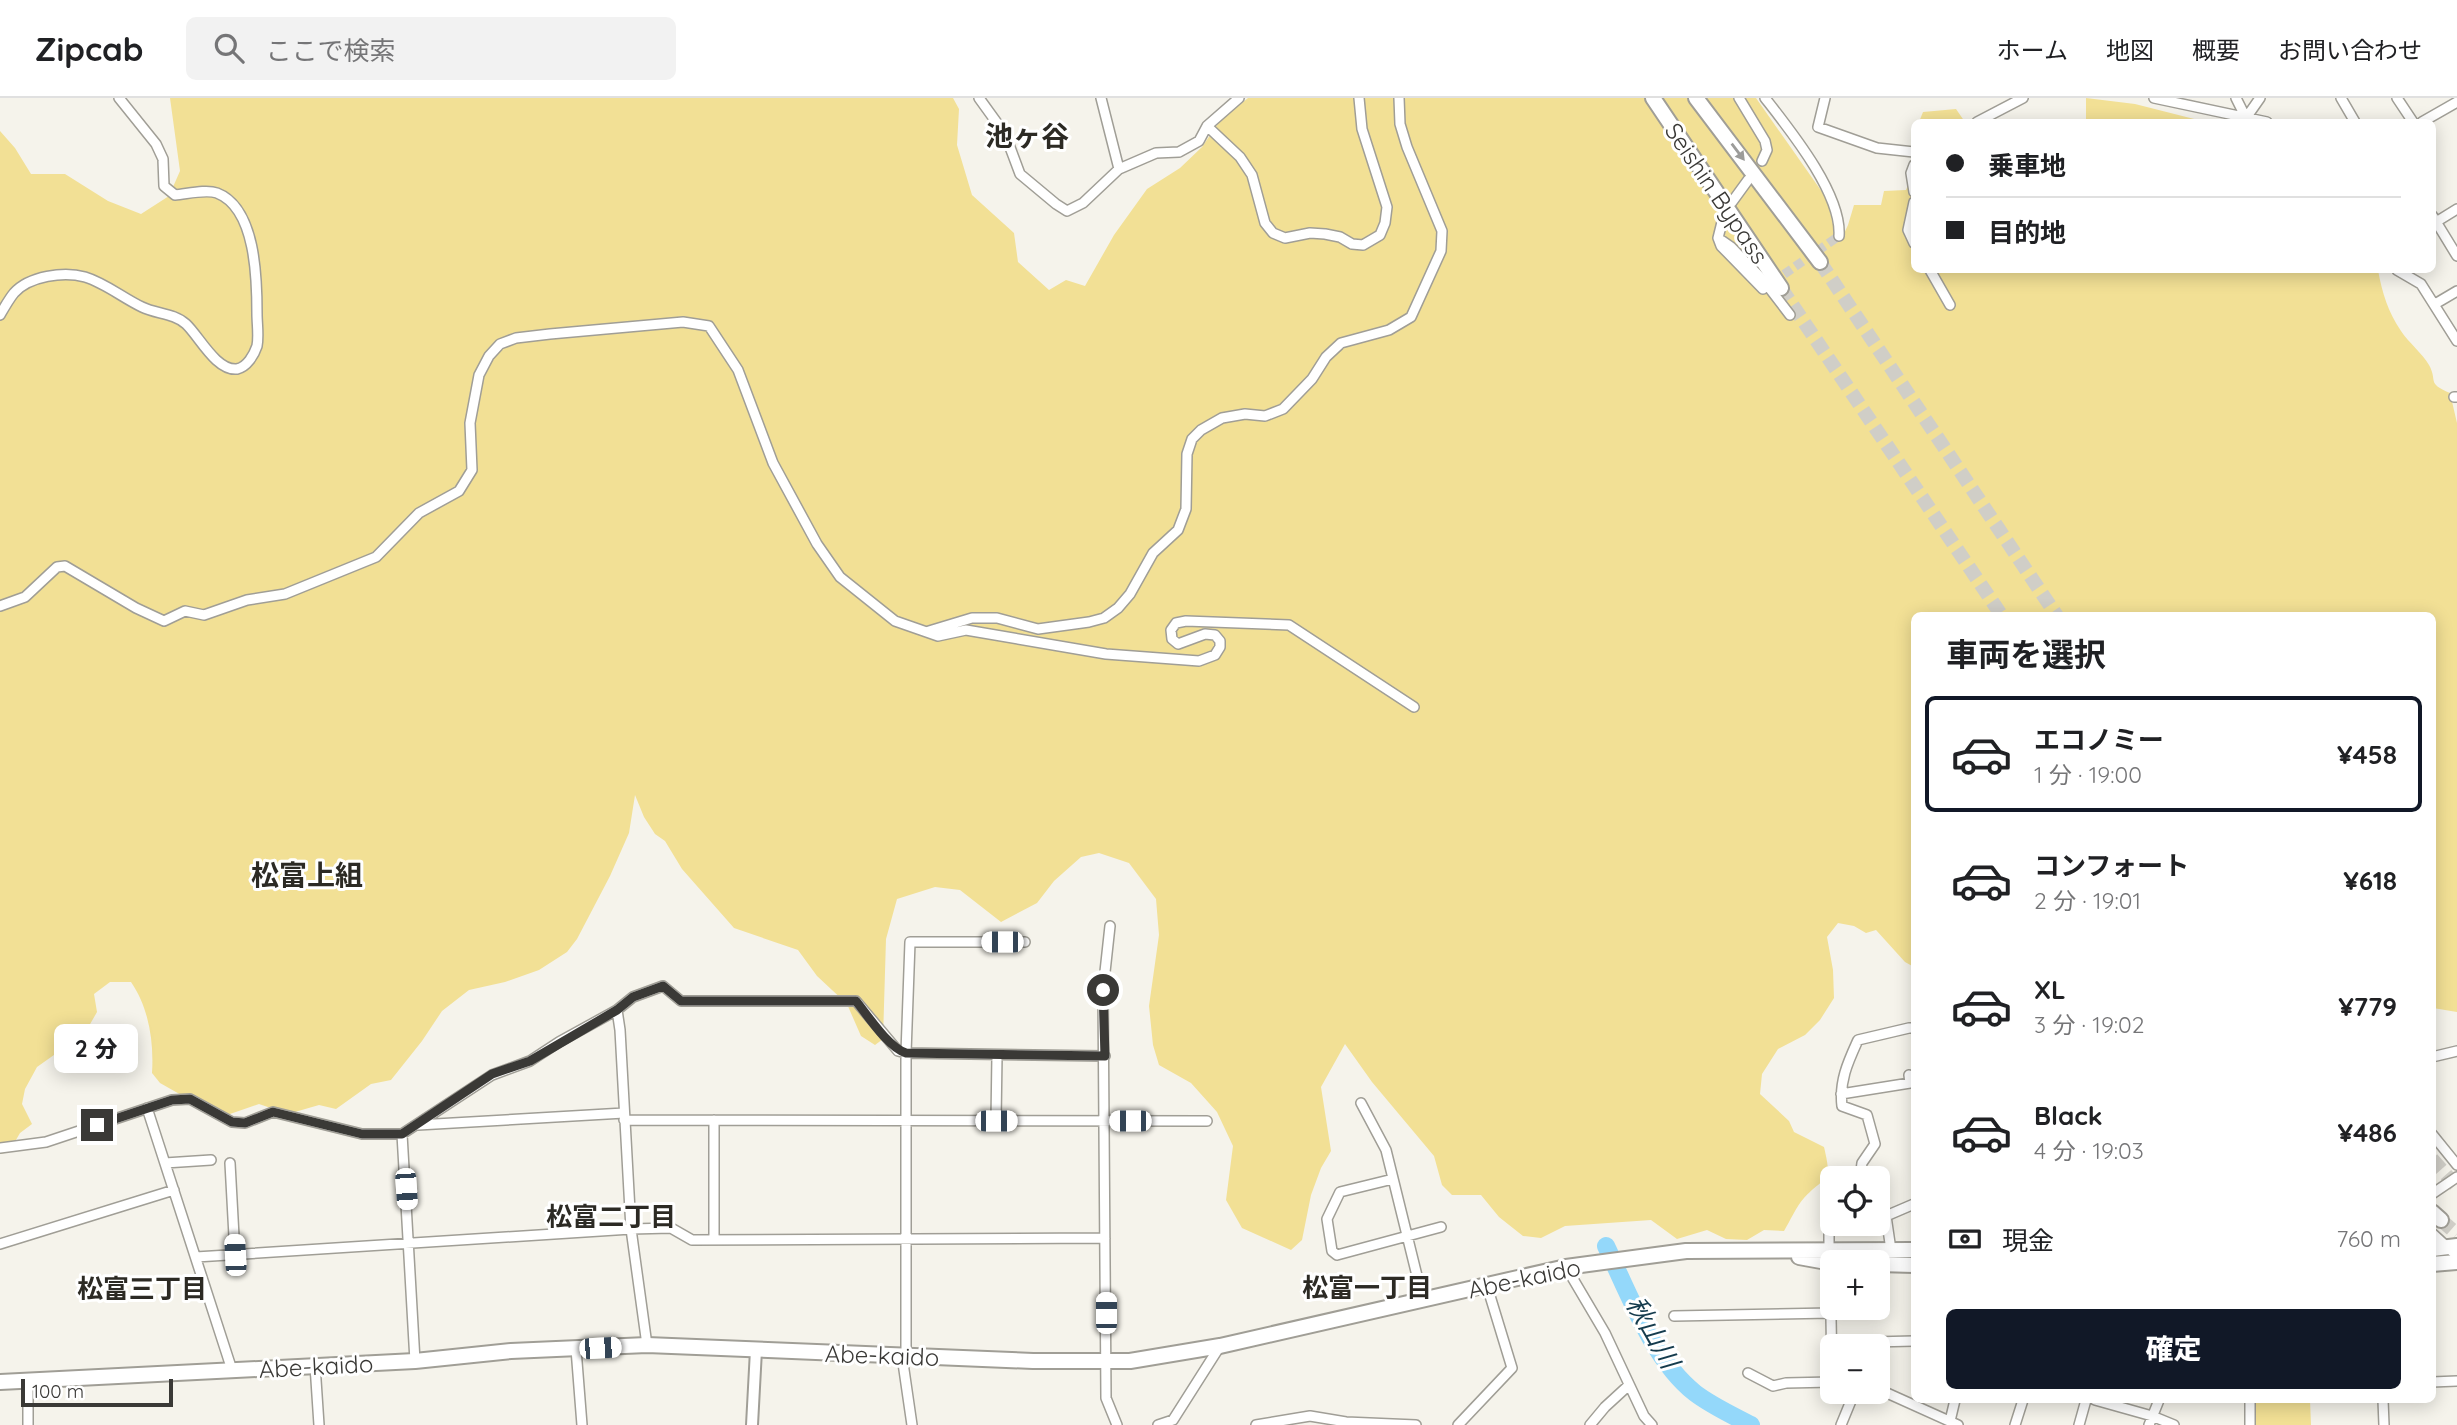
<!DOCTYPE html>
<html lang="ja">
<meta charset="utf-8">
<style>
:root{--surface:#fff;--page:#f2f2f2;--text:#202124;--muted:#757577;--line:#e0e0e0;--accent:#111827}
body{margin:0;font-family:Quicksand,"Noto Sans JP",sans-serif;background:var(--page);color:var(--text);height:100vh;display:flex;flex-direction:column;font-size:26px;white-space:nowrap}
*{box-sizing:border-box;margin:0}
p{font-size:23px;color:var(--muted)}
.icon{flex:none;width:38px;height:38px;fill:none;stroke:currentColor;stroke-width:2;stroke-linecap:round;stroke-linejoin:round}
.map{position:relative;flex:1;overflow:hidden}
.details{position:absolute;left:1911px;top:514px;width:525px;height:791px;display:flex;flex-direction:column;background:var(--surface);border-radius:10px;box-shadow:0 4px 18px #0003}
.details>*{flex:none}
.top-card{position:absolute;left:1911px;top:21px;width:525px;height:154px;border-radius:10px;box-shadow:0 4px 18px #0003;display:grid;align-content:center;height:154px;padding:0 35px;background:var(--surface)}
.buttons{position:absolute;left:1820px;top:1068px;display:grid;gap:14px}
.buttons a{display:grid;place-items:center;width:70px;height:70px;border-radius:10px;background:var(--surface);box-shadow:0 4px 18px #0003;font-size:35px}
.scale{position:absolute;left:21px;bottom:18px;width:152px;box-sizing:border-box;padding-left:7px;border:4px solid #3a3936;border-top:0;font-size:19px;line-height:24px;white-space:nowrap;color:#3a3936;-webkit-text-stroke:5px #fff;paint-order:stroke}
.end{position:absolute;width:32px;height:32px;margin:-16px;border:9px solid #3a3936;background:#fff;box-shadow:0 0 0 4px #fff}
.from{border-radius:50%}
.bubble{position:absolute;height:49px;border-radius:10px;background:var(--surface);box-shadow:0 4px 18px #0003;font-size:23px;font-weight:800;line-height:49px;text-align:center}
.car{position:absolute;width:21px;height:42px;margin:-21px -10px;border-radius:9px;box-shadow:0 0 5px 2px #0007;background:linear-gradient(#fff 24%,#345 0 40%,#fff 0 76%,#345 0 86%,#fff 0)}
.top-card b{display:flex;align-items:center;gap:24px;height:66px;font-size:26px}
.top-card b+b{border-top:2px solid var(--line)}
.top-card i{width:18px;height:18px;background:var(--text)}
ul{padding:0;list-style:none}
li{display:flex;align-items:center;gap:21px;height:116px;margin:0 14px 10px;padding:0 21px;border:4px solid transparent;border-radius:10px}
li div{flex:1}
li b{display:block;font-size:26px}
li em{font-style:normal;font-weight:800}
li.current{border-color:var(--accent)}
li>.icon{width:63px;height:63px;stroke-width:1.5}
h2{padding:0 35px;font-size:32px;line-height:84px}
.pay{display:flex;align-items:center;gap:18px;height:77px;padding:0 35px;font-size:26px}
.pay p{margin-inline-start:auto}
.primary-button{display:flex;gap:14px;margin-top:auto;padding:14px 35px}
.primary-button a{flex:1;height:80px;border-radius:10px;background:var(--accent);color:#fff;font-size:28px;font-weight:800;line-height:80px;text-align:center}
header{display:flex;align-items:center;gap:42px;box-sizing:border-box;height:98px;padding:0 35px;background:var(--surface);border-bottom:2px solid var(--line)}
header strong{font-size:33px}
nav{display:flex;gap:38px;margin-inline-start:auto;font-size:24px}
.search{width:490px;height:63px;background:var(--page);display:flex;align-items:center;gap:18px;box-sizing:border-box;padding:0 24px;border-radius:10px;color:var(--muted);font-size:26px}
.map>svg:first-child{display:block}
.green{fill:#f2e095}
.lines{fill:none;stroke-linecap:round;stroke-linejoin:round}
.river{stroke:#94d8fa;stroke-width:18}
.minor-tunnel{stroke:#d0cec7;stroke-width:9;stroke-dasharray:9 4.5;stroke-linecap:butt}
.trunk-tunnel{stroke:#d0cec7;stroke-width:14;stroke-dasharray:14 7;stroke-linecap:butt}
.minor-casing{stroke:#a09e96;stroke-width:12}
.tertiary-casing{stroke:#a09e96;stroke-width:14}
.primary-casing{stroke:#a09e96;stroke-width:18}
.trunk-casing{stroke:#a09e96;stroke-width:18}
.minor{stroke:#fff;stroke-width:9}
.tertiary{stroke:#fff;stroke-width:10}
.primary{stroke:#fff;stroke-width:14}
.trunk{stroke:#fff;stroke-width:14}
.oneway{fill:#9c9c9a}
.route{stroke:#3a3936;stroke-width:9}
.labels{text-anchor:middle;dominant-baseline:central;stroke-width:6;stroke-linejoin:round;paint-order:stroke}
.street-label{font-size:24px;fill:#3a3936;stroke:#fff}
.neighbourhood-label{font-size:26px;font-weight:bold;fill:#2c2a24;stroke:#fff}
.water-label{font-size:26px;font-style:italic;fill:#143b4d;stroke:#fff}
.quarter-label{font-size:28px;font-weight:bold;fill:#2c2a24;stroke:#fff}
</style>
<header>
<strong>Zipcab</strong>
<div class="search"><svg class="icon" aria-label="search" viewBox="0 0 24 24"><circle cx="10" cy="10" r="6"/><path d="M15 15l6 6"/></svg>ここで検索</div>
<nav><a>ホーム</a><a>地図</a><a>概要</a><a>お問い合わせ</a></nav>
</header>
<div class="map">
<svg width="2457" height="1327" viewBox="0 0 2457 1327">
<rect width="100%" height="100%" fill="#f5f3eb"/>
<!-- green -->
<path class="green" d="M170,0H953L959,11L957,47L972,97L1014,135L1018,164L1049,192L1066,182L1085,188L1114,137L1147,91L1180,70L1202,49L1219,24L1248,0H1756L1827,101L1835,135L1840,144L1848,127L1854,107H1881L1884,93L1906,92L1914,72V172H2378C2382,194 2388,214 2401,233C2409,245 2422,255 2429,267C2438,283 2426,285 2450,295L2457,325V914L2433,910L2432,518H1914V869L1905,864L1876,832L1866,835L1854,828L1838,825L1827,839L1833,872L1834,900L1820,922L1805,937L1778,951L1762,976L1760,996L1789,1023L1794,1034L1824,1049C1833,1087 1826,1076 1804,1100C1796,1109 1790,1123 1784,1133L1764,1132L1747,1142L1726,1141L1707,1132L1677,1141L1651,1122L1565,1128L1541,1140L1523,1138L1499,1119L1481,1097H1452L1442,1087L1434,1058L1372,984L1345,946L1321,989L1331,1053L1321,1070L1311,1097L1302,1142L1291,1152L1242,1130L1226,1102L1233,1048L1217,1014L1191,985L1159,967L1153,947L1149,908L1159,837L1156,801L1129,765L1099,755L1081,759L1054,783L1037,805L1001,824L960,792L935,789L897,801L886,841L883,941L875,947L861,938L847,906L817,878L798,852L734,830L682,771L665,743L655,736L644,719L635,697L629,735L610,778L577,841L567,854L539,872L505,884L469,892L442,913L422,943L391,982L371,986L336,1011L319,1007L288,1016L259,1006L230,1016L213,1015L160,985L152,975C154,944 149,910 131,884H110L94,896L97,914L85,935L37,969L25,991L22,1006L32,1026L20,1035L9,1054L0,1056V33L15,50L31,76H65L108,103L141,116L169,98L180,73Z
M2086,0L2135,6L2206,24H2086Z
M1956,11L1965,24H1919L1923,14Z
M2254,1302H2310L2311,1327H2252Z"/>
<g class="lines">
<!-- river -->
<path class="river" d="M1606,1148C1629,1196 1653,1262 1695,1295C1712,1308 1732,1317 1751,1327"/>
<!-- minor-tunnel -->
<path class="minor-tunnel" d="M1773,184L1839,138"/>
<!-- trunk-tunnel -->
<path class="trunk-tunnel" d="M1820,164L2057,518
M1781,190L2002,518
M2432,1061L2457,1089
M2441,1122L2457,1136"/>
<defs>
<path id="minor" d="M979,0L1005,36L1020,76L1056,106L1067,113L1083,105L1119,71L1156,55L1179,54L1199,43L1207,28L1239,0
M1101,0L1119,71
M1739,0L1765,43L1767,52L1762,63
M1765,0C1790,32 1842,96 1839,138
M1825,0L1818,29L1877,50L1914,54
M2154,0L2267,24
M2236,0L2246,20
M2341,0L2355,24
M2397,0L2413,24
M2246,20L2260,0
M1977,24L2023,0
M2422,24L2457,4
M1207,28L1240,59L1252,77L1265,125L1273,135L1285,140L1310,135L1325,136L1340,139L1352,146L1363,147L1380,137L1385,125L1387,109L1362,31L1359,0
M1914,67L1911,75L1914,94
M1732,104L1748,82
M1914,104L1908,132L1914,145
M2432,117L2457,158
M1723,120L1718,140L1721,148L1763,191
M2436,124L2457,111
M1718,140L1731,149L1764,183L1790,217
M1930,172L1950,207
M2397,172L2421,186L2457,243
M2435,206L2457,193
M0,217C4,210 9,201 14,195C29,178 64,173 85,179C105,185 123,200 142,209C156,216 174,215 186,226C199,238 216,273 237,271C247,269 254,257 257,248C259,238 257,226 257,216C257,181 256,110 217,95C206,91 187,96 175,97L164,88L163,61L156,46L119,0
M2454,299H2457
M0,508L25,499L57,469L65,468L136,510L164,523L185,513L204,517L247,502L285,496L376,459L419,415L459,393L472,372L470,325L479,277L489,258L500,246L516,240L550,236L683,224L709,228L738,272L773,365L817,446L840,479L895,523L938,538L966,532L1106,556L1199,563L1215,557L1220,549V543L1215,537L1205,536L1178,546L1172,541L1171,532L1176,525L1186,523L1289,527L1414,609
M929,533L972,520H997L1038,531L1089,524L1104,520L1118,510L1130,496L1153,455L1178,432L1186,411L1187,356L1192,341L1201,332L1222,320L1245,316L1265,318L1283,311L1312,281L1326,259L1341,245L1389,232L1411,219L1441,153L1442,133L1407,49L1400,26L1399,0
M1110,828L1103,892L1106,1300L1117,1327
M617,912L620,932L631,1131L647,1247
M2432,959L2457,953
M1841,996L1910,985L1909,977
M1361,1005L1386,1052L1423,1202
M147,1010L232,1272
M624,1022L1207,1023
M714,1022V1140
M996,1023L997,957
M418,1027L624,1015
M402,1036L415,1263
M2432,1036L2457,1067
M0,1050L46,1044L172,1002L190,1001L232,1024L245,1025L273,1014L362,1036H402L492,977L530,963L559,944L617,912L633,899L663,888L681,903H856L898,953L906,955L1105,958
M165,1065L211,1062
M230,1065L235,1157
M1860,1080L1862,1065L1875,1046L1867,1017L1842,1008C1839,983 1848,964 1858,942L1909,930H1914
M1393,1081L1340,1094L1327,1121L1332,1153L1337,1157L1441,1129
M2432,1096L2457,1079
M2432,1135L2457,1158
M0,1146L174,1092
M1829,1152V1132L1834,1125
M1891,1152L1886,1118L1914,1106
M196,1159L631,1131L671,1130L692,1142L1105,1140
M1830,1165L1832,1275
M1566,1169L1605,1235L1644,1318L1652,1327
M1674,1218L1831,1215
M1831,1245L1914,1243
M576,1251L582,1327
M902,1258L912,1327
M906,1258V955L910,844H1025
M315,1267L319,1327
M1748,1275L1773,1288L1786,1285L1832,1284
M28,1282V1327
M2432,1284L2457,1283
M1878,1291L1958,1327
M2095,1302L2152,1318L2174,1327
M2250,1302V1327
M2383,1302L2384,1327
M1950,1323L1955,1302
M1158,1327L1173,1322L1220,1248
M1256,1327L1310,1318L1346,1324L1416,1327
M1458,1327L1512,1270L1487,1188
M1590,1327L1605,1309L1629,1287
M1841,1327L1855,1293
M2015,1327L2023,1302
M2079,1327L2086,1302
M2149,1327L2159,1302"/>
<path id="tertiary" d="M752,1327L756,1252"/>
<path id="primary" d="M2432,1151L2457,1148
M1799,1159L1832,1165
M1878,1166L1914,1167
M2432,1166L2457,1164
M0,1284L415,1263L511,1253L647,1247L1033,1263H1130L1220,1248L1566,1169L1686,1153L1914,1152"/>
<path id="trunk" d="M1653,0L1781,190
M1696,0L1820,164
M2432,1114L2441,1122"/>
</defs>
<!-- minor casing -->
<use href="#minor" class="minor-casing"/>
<!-- tertiary casing -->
<use href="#tertiary" class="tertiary-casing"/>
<!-- primary casing -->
<use href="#primary" class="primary-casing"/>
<!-- trunk casing -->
<use href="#trunk" class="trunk-casing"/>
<!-- minor -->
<use href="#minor" class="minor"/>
<!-- tertiary -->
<use href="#tertiary" class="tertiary"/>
<!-- primary -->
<use href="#primary" class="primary"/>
<!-- trunk -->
<use href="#trunk" class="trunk"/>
</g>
<!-- one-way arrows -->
<defs><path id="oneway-solid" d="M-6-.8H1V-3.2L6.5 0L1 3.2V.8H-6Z" transform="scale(1.75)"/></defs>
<use class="oneway" href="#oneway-solid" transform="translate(1738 54) rotate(53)"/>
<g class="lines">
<!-- route -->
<path class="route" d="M97,1027L172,1002L190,1001L232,1024L245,1025L273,1014L362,1036H402L492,976L530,963L617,912L633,899L663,888L681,903H856C868,918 888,949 906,955L1105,958L1103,892"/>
</g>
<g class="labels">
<!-- street labels -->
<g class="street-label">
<text transform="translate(1717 95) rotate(56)">Seishin Bypass</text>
<text transform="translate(1524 1180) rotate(-12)">Abe-kaido</text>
<text transform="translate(882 1257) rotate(2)">Abe-kaido</text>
<text transform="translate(316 1268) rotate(-3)">Abe-kaido</text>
</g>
<!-- neighbourhood labels -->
<g class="neighbourhood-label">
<text x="611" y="1118">松富二丁目</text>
<text x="1367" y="1189">松富一丁目</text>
<text x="142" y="1190">松富三丁目</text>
</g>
<!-- water labels -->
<g class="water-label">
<text transform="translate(1653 1234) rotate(60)">秋山川</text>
</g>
<!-- quarter labels -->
<g class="quarter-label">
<text x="1027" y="37">池ヶ谷</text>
<text x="307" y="776">松富上組</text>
</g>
</g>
</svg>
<div class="buttons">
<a><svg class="icon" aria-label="locate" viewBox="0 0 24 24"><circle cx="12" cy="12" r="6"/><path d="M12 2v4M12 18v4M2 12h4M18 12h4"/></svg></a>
<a>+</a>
<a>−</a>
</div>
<div class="scale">100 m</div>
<i class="end from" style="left:1103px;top:892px"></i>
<i class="end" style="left:97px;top:1027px"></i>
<div class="bubble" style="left:54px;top:926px;width:84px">2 分</div>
<i class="car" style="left:1002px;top:844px;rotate:270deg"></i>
<i class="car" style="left:996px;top:1023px;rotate:90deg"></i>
<i class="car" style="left:1130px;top:1023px;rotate:270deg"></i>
<i class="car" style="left:406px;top:1091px;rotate:176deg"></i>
<i class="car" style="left:235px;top:1157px;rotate:357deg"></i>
<i class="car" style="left:1106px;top:1215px;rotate:0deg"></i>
<i class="car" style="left:600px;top:1250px;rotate:87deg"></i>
<div class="top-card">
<b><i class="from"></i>乗車地</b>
<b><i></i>目的地</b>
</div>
<section class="details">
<h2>車両を選択</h2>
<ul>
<li class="current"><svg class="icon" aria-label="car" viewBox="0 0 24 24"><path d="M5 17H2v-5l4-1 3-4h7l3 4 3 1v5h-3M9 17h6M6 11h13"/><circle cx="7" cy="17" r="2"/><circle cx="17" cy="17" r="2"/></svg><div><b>エコノミー</b><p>1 分 · 19:00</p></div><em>¥458</em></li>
<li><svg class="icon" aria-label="car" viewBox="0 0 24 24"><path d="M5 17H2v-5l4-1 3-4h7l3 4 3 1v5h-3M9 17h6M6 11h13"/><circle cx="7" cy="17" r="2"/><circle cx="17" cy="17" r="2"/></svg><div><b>コンフォート</b><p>2 分 · 19:01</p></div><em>¥618</em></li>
<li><svg class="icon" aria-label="car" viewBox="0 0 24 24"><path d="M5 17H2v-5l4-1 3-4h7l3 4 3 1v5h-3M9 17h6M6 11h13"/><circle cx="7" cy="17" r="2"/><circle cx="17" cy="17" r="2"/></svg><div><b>XL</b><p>3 分 · 19:02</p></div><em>¥779</em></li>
<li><svg class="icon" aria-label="car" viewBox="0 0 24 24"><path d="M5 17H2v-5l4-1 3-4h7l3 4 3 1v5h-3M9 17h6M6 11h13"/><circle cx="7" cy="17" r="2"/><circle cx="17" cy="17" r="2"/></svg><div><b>Black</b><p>4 分 · 19:03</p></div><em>¥486</em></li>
</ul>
<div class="pay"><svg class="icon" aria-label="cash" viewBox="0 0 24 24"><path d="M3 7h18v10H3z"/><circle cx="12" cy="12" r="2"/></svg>現金<p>760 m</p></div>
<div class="primary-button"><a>確定</a></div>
</section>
</div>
